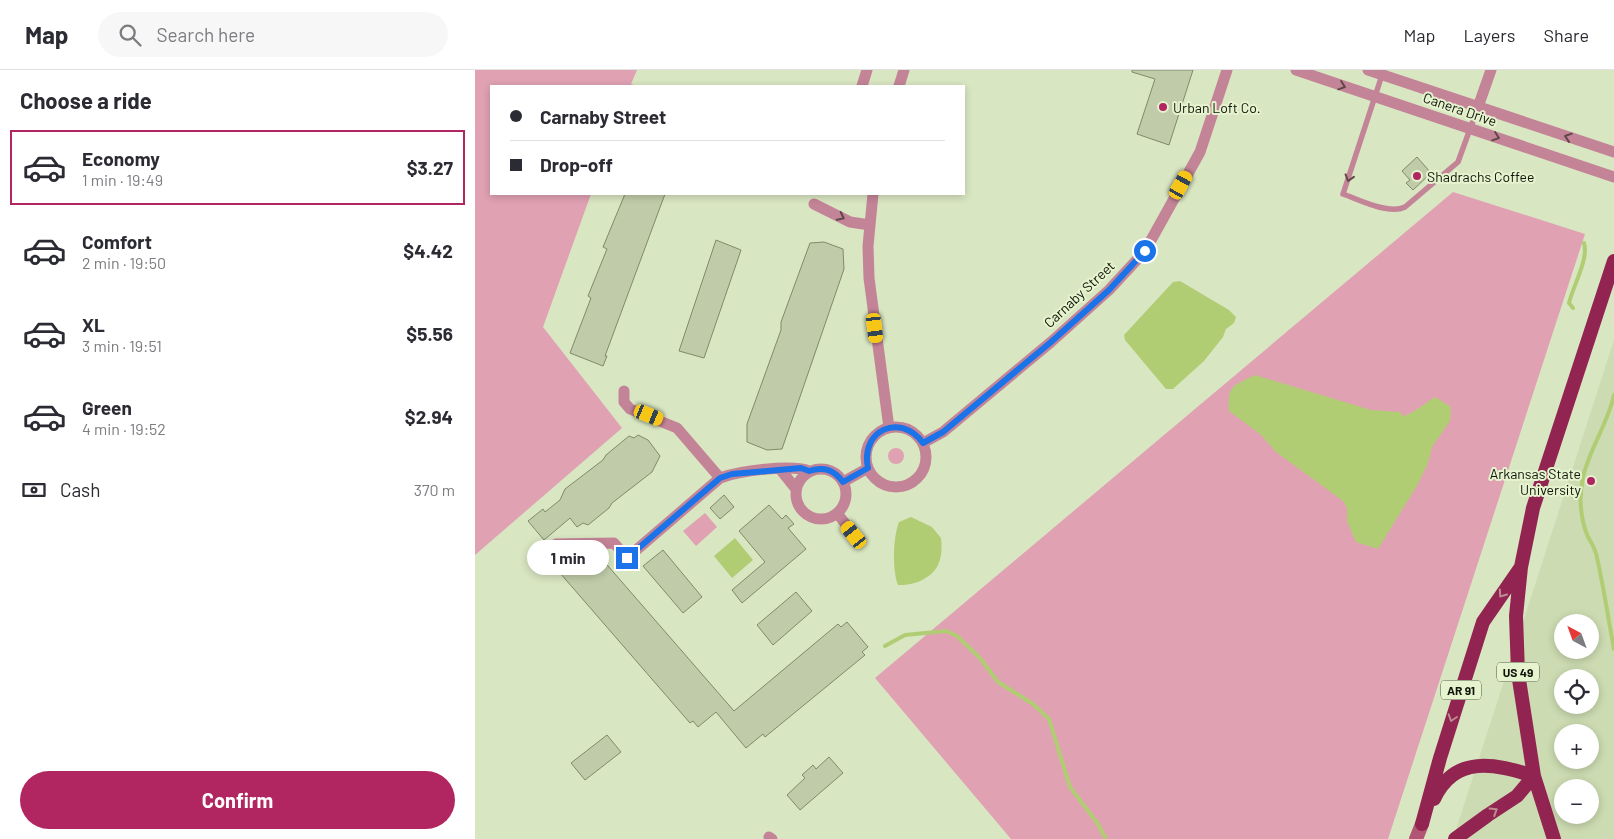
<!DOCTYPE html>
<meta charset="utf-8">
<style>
:root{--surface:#fff;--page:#f7f7f7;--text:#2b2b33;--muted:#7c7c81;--line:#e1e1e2;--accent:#b12560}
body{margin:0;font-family:Barlow,sans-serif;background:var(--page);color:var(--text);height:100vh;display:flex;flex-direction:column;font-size:19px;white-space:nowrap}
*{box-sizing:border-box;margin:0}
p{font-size:16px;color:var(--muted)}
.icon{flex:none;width:28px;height:28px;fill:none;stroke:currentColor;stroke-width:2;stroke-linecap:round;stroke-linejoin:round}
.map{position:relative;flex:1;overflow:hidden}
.sheet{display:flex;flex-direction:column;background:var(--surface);width:475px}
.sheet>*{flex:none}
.top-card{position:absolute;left:15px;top:15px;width:475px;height:110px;border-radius:0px;box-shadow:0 2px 8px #0003;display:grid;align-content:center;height:110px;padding:0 20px;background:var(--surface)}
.needle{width:32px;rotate:319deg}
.controls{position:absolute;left:1079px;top:544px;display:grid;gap:10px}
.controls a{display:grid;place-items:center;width:45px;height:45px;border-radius:50%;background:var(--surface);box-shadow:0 2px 8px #0003;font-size:25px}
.end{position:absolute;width:22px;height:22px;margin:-11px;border:6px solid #1a73e8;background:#fff;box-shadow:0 0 0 2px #fff}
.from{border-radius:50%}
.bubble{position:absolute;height:35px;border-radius:18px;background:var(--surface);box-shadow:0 2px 8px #0003;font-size:16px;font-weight:700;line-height:35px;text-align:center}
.car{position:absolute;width:15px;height:30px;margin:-15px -8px;border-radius:6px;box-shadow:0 0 4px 1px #0007;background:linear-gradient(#f5c518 24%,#345 0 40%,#f5c518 0 76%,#345 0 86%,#f5c518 0)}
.top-card b{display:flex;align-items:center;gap:18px;height:48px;font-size:19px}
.top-card b+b{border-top:1px solid var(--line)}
.top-card i{width:12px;height:12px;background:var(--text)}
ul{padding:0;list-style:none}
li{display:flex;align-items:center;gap:15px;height:75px;margin:0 10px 8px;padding:0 10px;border:2px solid transparent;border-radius:0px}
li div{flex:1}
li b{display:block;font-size:19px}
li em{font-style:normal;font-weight:700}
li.active{border-color:var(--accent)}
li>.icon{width:45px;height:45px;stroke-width:1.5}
h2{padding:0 20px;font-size:22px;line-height:60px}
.pay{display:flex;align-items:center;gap:12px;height:55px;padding:0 20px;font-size:19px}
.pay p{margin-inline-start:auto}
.action{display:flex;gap:10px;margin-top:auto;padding:10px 20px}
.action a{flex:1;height:58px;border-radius:30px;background:var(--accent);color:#fff;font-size:20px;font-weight:700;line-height:58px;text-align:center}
header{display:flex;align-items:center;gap:30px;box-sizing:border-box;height:70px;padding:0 25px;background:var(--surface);border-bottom:1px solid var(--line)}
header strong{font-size:24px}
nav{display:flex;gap:28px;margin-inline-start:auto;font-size:18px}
.search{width:350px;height:45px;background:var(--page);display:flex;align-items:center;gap:12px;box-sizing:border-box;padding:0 18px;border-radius:28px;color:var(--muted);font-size:19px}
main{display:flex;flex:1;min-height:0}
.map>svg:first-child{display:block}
.built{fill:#ccdbb1;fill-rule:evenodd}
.green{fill:#e0a1b3}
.water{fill:#b1cd74}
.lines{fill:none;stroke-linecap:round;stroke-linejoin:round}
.stream{stroke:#b1cd74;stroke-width:4}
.building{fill:#c0cca9;stroke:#7f8a69}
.service{stroke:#c48497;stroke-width:5.5}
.minor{stroke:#c48497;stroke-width:11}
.secondary{stroke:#b05573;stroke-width:14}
.trunk{stroke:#922451;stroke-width:14}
.oneway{stroke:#614648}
.oneway2{stroke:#bc8c90}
.route{stroke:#1a73e8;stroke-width:6}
.poi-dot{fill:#b12560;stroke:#e6f3cf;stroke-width:2}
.labels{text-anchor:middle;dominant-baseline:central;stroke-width:4;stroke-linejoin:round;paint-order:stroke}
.shield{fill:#e6f3cf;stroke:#505744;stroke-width:1}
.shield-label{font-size:12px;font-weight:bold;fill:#101408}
.poi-label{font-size:14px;fill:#101408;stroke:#e6f3cf;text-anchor:start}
.street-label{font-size:14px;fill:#101408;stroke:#e6f3cf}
</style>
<header>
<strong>Map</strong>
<div class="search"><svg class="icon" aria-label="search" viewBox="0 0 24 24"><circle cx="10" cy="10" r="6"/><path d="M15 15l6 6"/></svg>Search here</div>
<nav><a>Map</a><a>Layers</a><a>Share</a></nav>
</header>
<main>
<section class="sheet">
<h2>Choose a ride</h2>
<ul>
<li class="active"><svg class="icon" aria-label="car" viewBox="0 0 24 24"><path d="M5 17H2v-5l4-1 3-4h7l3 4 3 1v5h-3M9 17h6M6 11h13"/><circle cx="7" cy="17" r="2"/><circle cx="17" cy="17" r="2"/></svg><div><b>Economy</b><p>1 min · 19:49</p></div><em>$3.27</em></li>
<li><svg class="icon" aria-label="car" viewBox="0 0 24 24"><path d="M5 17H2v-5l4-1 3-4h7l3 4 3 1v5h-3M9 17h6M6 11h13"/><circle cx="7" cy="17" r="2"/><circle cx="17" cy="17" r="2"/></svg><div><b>Comfort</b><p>2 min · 19:50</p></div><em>$4.42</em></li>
<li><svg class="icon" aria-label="car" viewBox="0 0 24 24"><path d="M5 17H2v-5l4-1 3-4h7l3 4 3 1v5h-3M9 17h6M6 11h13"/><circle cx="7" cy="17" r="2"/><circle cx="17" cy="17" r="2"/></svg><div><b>XL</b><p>3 min · 19:51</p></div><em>$5.56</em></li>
<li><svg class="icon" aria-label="car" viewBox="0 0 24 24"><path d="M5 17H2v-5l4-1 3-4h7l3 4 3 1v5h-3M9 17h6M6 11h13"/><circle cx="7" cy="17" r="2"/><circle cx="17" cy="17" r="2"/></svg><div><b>Green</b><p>4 min · 19:52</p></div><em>$2.94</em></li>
</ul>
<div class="pay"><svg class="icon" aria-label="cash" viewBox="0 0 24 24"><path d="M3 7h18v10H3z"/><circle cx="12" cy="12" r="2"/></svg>Cash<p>370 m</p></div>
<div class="action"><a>Confirm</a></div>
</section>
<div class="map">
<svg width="1139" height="769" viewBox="0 0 1139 769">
<rect width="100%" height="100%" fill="#d9e6c2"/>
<!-- built -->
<path class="built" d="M1139,270V769H978ZM1088,552H1115V580H1088ZM1088,608H1115V635H1088ZM1088,662H1115V690H1088ZM1088,718H1115V745H1088Z"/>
<!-- green -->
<path class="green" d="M0,0H162L156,14L161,16H16V124H116L68,257L147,358L0,485Z
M978,122L1110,164L913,769H536L400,608Z
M413 386a8 8 0 1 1 16 0a8 8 0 1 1-16 0Z
M230,443L242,457L221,476L208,461Z"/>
<!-- water -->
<path class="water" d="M705,211L754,240L761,247L759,253L751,259L748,267L729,291L698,319H691L650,270L649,265L698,212Z
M780,305L896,340L925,342L928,346C936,345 952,332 960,327L976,337L975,351L957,377L953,393L943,414L903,479L881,472L872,451V438L868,431L801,382L786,365L754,341C752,315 758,316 780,305Z
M436,447L457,457L466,468C467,477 467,487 463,495C456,509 438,516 423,515C417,500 418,467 424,452Z
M260,468L278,490L257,508L239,486Z"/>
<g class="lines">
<!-- stream -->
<path class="stream" d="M1098,238L1094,233C1098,216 1114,189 1109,173
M1139,325C1133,353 1115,378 1108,407C1104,427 1105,448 1113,467C1117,474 1121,480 1122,488C1129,518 1133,548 1139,579
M410,576L430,565L471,561L482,566L505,588L523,612L558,634L574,649L595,717L623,754L631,769"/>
</g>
<!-- building -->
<path class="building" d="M657,0H718L694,75L662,64L680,9L657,2Z
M942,87L956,103L938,120L931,113L935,110L927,101Z
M150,124H190L130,286H132L128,296L95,283L116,228L113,226L132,179L128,177Z
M241,170L266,180L229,288L204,281Z
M349,172L368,179L369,199L307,379L292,380L272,372V354L306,260V252L335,173Z
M163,365L173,370L185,386L177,402L137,433L134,438L113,455L108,453L102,457L95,448L69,470L53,451L68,439L70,442L85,430L90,419L128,390L131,385L154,366L159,368Z
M249,425L259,437L245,449L235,438Z
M294,435L307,449L311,445L319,454L313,458L331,479L267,533L257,520L290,492L264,461Z
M188,480L227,527L208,543L168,496Z
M110,481H120L259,641L363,554L366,557L372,552L393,577L387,582L390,585L290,667L288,664L271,678L241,642L223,657L218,651L215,653L85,503Z
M321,522L337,541L298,575L282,555Z
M132,665L146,682L110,710L96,693Z
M354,687L368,703L325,740L312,725L330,708L327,705L338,695L341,699Z"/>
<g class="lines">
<!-- service -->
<path class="service" d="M907,5L868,124C885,130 914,145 930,137L983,92L1003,37"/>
<!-- minor -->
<path class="minor" d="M821,0L1139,107
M893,0L1139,82
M387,16L392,0
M424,16L429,0
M1003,37L1016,0
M398,124L393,176L394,208L414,358
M339,134L375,152L395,155
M149,321V332L155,339L202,358L245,408
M391 387a30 30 0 1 1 60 0a30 30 0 1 1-60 0Z
M448,373L468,362L576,272L634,220L670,181L725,82L752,0
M321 424a25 25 0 1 1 50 0a25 25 0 1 1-50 0Z
M305,399L321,419
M368,412L393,398
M362,443L379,465
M81,474L139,473L152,488L245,408C264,401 316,394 334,401
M294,767L297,769"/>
<!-- secondary -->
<path class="secondary" d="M941,769L947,754"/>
<!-- trunk -->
<path class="trunk" d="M959,729C980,684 1020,694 1059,706
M947,754L965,688L1008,552L1046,497
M980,769L1013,745L1042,726L1059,706
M1079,769L1059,706L1043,603L1041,546L1046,497L1058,438L1139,191"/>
</g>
<!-- one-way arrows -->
<defs><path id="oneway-chevron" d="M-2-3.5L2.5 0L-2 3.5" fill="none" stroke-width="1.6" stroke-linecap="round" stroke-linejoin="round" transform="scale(1.25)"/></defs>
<g class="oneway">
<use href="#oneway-chevron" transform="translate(867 16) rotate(19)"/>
<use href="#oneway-chevron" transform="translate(1021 67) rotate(19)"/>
<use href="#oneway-chevron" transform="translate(1093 67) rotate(-162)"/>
<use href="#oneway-chevron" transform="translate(874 108) rotate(107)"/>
<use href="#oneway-chevron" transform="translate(366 147) rotate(26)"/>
</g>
<g class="oneway2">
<use href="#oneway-chevron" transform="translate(1027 524) rotate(125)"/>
<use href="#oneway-chevron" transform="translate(977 648) rotate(108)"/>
<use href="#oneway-chevron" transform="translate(1019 741) rotate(-32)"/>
</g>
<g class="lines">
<!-- route -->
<path class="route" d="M152,488L245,408L257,404L326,398L334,401C349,396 359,400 368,412L393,398C385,360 425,342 448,373L468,362L576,272L634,220L670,181"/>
</g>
<!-- markers -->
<g class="poi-dot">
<circle cx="688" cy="37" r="5"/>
<circle cx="942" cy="106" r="5"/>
<circle cx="1116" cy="411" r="5"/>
</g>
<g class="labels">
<!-- shield labels -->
<g class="shield">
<rect x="1022" y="592.5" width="42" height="19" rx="4"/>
<rect x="966" y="610.5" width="40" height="19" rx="4"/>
</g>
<g class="shield-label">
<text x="1043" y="602">US 49</text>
<text x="986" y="620">AR 91</text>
</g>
<!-- poi labels -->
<g class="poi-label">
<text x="698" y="37">Urban Loft Co.</text>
<text x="952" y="106">Shadrachs Coffee</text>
<text x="1106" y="403" text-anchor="end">Arkansas State<tspan x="1106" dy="16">University</tspan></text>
</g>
<!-- street labels -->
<g class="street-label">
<text transform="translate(985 39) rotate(19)">Canera Drive</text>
<text transform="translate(604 224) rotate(-43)">Carnaby Street</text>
</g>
</g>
</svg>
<div class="controls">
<a><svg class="needle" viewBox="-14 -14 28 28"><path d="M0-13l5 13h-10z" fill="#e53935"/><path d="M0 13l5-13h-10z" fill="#7c7c81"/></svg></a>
<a><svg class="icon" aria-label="locate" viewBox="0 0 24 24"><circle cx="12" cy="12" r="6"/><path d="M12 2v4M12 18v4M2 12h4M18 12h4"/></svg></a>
<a>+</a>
<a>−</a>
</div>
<i class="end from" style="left:670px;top:181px"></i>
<i class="end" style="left:152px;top:488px"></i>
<div class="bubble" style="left:52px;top:470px;width:82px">1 min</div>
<i class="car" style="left:706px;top:115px;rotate:29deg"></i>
<i class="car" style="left:400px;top:258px;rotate:173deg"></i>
<i class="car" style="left:174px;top:345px;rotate:112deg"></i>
<i class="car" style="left:379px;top:465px;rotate:321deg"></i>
<div class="top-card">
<b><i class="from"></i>Carnaby Street</b>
<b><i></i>Drop-off</b>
</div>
</div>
</main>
